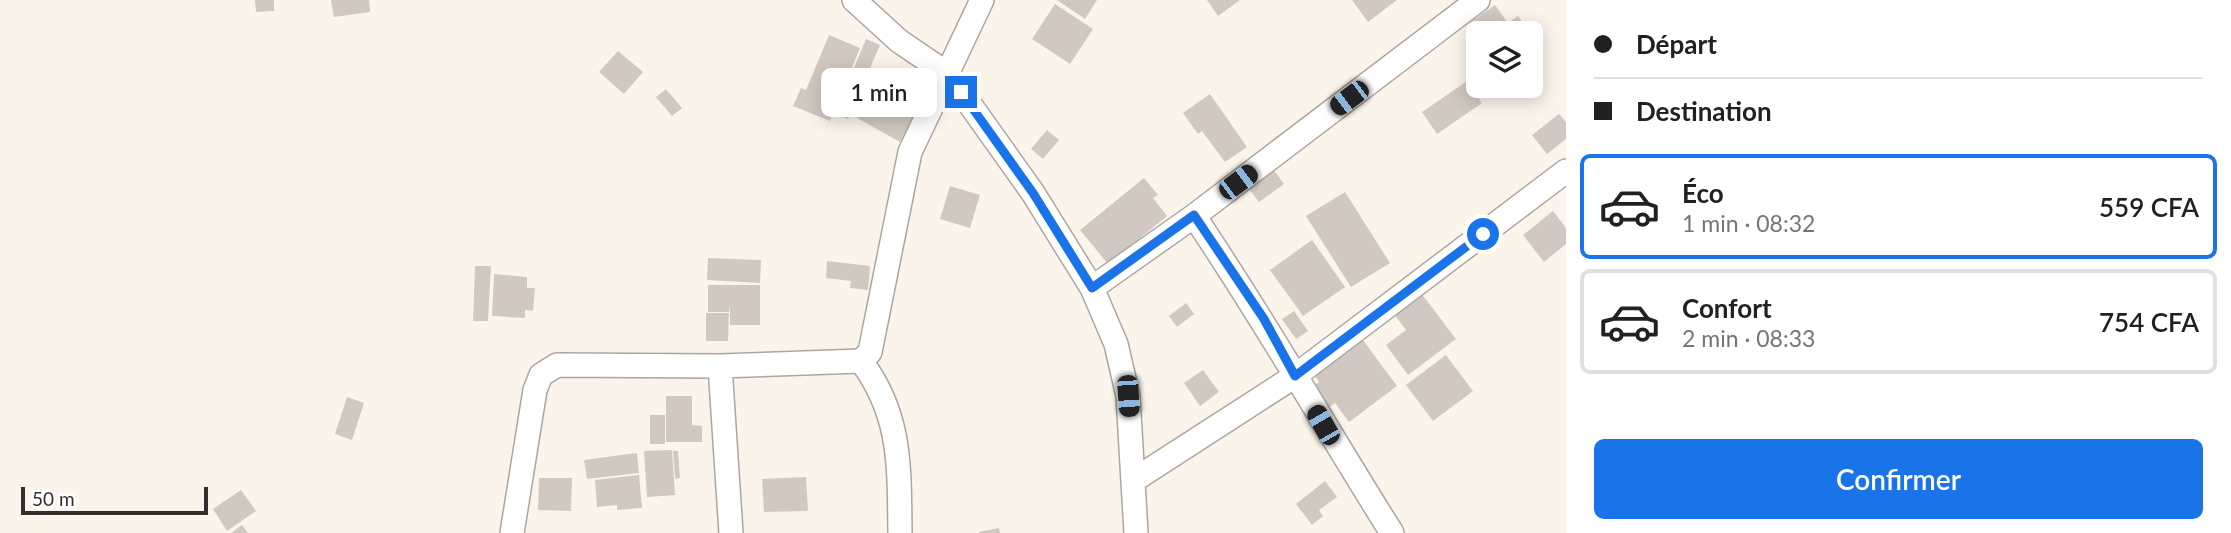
<!DOCTYPE html>
<html lang="fr">
<meta charset="utf-8">
<style>
:root{--surface:#fff;--page:#f6f6f6;--text:#202124;--muted:#757577;--line:#e0e0e0;--accent:#1a73e8}
body{margin:0;font-family:Lato,sans-serif;background:var(--page);color:var(--text);height:100vh;display:flex;flex-direction:column;font-size:26px;white-space:nowrap}
*{box-sizing:border-box;margin:0}
p{font-size:23px;color:var(--muted)}
.icon{flex:none;width:38px;height:38px;fill:none;stroke:currentColor;stroke-width:2;stroke-linecap:round;stroke-linejoin:round}
.map{position:relative;flex:1;overflow:hidden}
.details{display:flex;flex-direction:column;background:var(--surface);width:665px}
.details>*{flex:none}
.banner{display:grid;align-content:center;height:154px;padding:0 28px;background:var(--surface)}
.controls{position:absolute;left:1466px;top:21px;display:grid;gap:14px}
.controls a{display:grid;place-items:center;width:77px;height:77px;border-radius:10px;background:var(--surface);box-shadow:0 4px 18px #0003;font-size:35px}
.scale{position:absolute;left:21px;bottom:18px;width:187px;box-sizing:border-box;padding-left:7px;border:4px solid #312e2b;border-top:0;font-size:19px;line-height:24px;white-space:nowrap;color:#312e2b;-webkit-text-stroke:5px #fff;paint-order:stroke}
.end{position:absolute;width:32px;height:32px;margin:-16px;border:9px solid #1a73e8;background:#fff;box-shadow:0 0 0 4px #fff}
.from{border-radius:50%}
.bubble{position:absolute;height:49px;border-radius:10px;background:var(--surface);box-shadow:0 4px 18px #0003;font-size:23px;font-weight:600;line-height:49px;text-align:center}
.car{position:absolute;width:21px;height:42px;margin:-21px -10px;border-radius:9px;box-shadow:0 0 5px 2px #0007;background:linear-gradient(#222 24%,#8ab4d8 0 40%,#222 0 76%,#8ab4d8 0 86%,#222 0)}
.banner b{display:flex;align-items:center;gap:24px;height:66px;font-size:26px}
.banner b+b{border-top:2px solid var(--line)}
.banner i{width:18px;height:18px;background:var(--text)}
ul{padding:0;list-style:none}
li{display:flex;align-items:center;gap:21px;height:105px;margin:0 14px 10px;padding:0 14px;border:4px solid var(--line);border-radius:10px}
li div{flex:1}
li b{display:block;font-size:26px}
li em{font-style:normal;font-weight:600}
li.selected{border-color:var(--accent)}
li>.icon{width:63px;height:63px;stroke-width:1.5}
.action{display:flex;gap:14px;margin-top:auto;padding:14px 28px}
.action a{flex:1;height:80px;border-radius:10px;background:var(--accent);color:#fff;font-size:28px;font-weight:600;line-height:80px;text-align:center}
main{display:flex;flex:1;min-height:0}
.map>svg:first-child{display:block}
.building{fill:#d1c9c1}
.lines{fill:none;stroke-linecap:round;stroke-linejoin:round}
.minor-casing{stroke:#ada69e;stroke-width:26}
.minor{stroke:#fff;stroke-width:23}
.route{stroke:#1a73e8;stroke-width:9}
</style>
<main>
<div class="map">
<svg width="1566" height="533" viewBox="0 0 1566 533">
<rect width="100%" height="100%" fill="#fbf4eb"/>
<!-- building -->
<path class="building" d="M255,0H274V11L256,12Z
M331,0H369L370,12L334,17Z
M1057,0H1097L1085,19Z
M1207,0H1240L1218,16Z
M1352,0H1397L1368,22Z
M1055,4L1093,29L1070,64L1032,39Z
M1495,5L1508,23L1518,16L1530,33H1479V37L1469,23Z
M829,35L860,48L830,121L793,106L801,88L806,90Z
M1531,36L1542,51L1531,58Z
M866,39L880,45L848,119L835,113Z
M618,51L643,72L624,94L599,72Z
M1467,81L1482,103L1437,134L1422,112Z
M874,86L893,97L898,90L916,100L910,109L916,112L900,142L857,118Z
M666,89L682,108L672,116L656,97Z
M1210,94L1247,147L1225,162L1202,131L1198,134L1183,113Z
M1559,114L1566,122V139L1547,154L1532,135Z
M1047,130L1059,140L1043,159L1031,149Z
M1273,169L1284,184L1259,202L1248,188Z
M1144,178L1158,195L1153,198L1167,216L1108,264L1080,230Z
M950,186L980,195L970,228L940,219Z
M1345,192L1390,263L1351,287L1306,216Z
M1553,211L1566,228V244L1544,262L1523,235Z
M1312,240L1345,287L1303,316L1270,270Z
M708,258L761,260L760,283L707,280Z
M827,261L870,266L868,290L850,288L851,281L826,278Z
M475,266H491L488,321H473Z
M494,274L527,277V288H535L533,311L525,310V318L492,316Z
M708,285H760V325H730V306L729,312H708Z
M1418,289L1456,339L1408,375L1386,345L1406,330L1391,310Z
M1186,303L1194,314L1177,327L1169,316Z
M1294,311L1308,331L1296,339L1282,319Z
M706,313H729L728,341H706Z
M1357,332L1397,386L1349,422L1335,403L1324,411L1308,390L1319,382L1309,368Z
M1446,355L1473,391L1433,421L1406,385Z
M1203,370L1219,392L1200,406L1184,383Z
M666,396H692V425L702,426V442H666Z
M347,397L364,403L352,440L335,434Z
M650,415H665V444H650Z
M672,450L675,495L647,497L644,451Z
M673,451H678L680,478L675,479Z
M637,453L639,473L587,479L584,460Z
M639,475L642,508L617,510V505L597,507L595,480Z
M806,477L808,511L764,512L762,479Z
M539,478H572L571,511L538,510Z
M1325,481L1337,497L1319,510L1323,516L1312,525L1296,504Z
M241,490L256,511L227,531L213,509Z
M242,525L248,533H231Z
M999,528L1000,533H979V532Z"/>
<g class="lines">
<defs>
<path id="minor" d="M854,0L899,41L949,75L1033,193L1092,288L1116,344L1128,396L1136,533
M1194,216C1264,319 1325,427 1392,533
M1092,288L1194,216L1478,0
M861,361C902,416 899,467 900,533
M720,366L731,533
M1134,480L1295,376L1566,171
M512,533L535,390L541,375L557,365L720,366L861,361L870,352L910,152L982,0"/>
</defs>
<!-- minor casing -->
<use href="#minor" class="minor-casing"/>
<!-- minor -->
<use href="#minor" class="minor"/>
</g>
<g class="lines">
<!-- route -->
<path class="route" d="M961,92L1033,193L1092,288L1194,215L1264,319L1295,376L1483,234"/>
</g>
</svg>
<div class="controls">
<a><svg class="icon" aria-label="layers" viewBox="0 0 24 24"><path d="M12 4l9 5-9 5-9-5zM3 14l9 5 9-5"/></svg></a>
</div>
<div class="scale">50 m</div>
<i class="end from" style="left:1483px;top:234px"></i>
<i class="end" style="left:961px;top:92px"></i>
<div class="bubble" style="left:821px;top:68px;width:116px">1 min</div>
<i class="car" style="left:1349px;top:98px;rotate:233deg"></i>
<i class="car" style="left:1238px;top:182px;rotate:53deg"></i>
<i class="car" style="left:1128px;top:396px;rotate:176deg"></i>
<i class="car" style="left:1323px;top:425px;rotate:330deg"></i>
</div>
<section class="details">
<div class="banner">
<b><i class="from"></i>Départ</b>
<b><i></i>Destination</b>
</div>
<ul>
<li class="selected"><svg class="icon" aria-label="car" viewBox="0 0 24 24"><path d="M5 17H2v-5l4-1 3-4h7l3 4 3 1v5h-3M9 17h6M6 11h13"/><circle cx="7" cy="17" r="2"/><circle cx="17" cy="17" r="2"/></svg><div><b>Éco</b><p>1 min · 08:32</p></div><em>559 CFA</em></li>
<li><svg class="icon" aria-label="car" viewBox="0 0 24 24"><path d="M5 17H2v-5l4-1 3-4h7l3 4 3 1v5h-3M9 17h6M6 11h13"/><circle cx="7" cy="17" r="2"/><circle cx="17" cy="17" r="2"/></svg><div><b>Confort</b><p>2 min · 08:33</p></div><em>754 CFA</em></li>
</ul>
<div class="action"><a>Confirmer</a></div>
</section>
</main>
